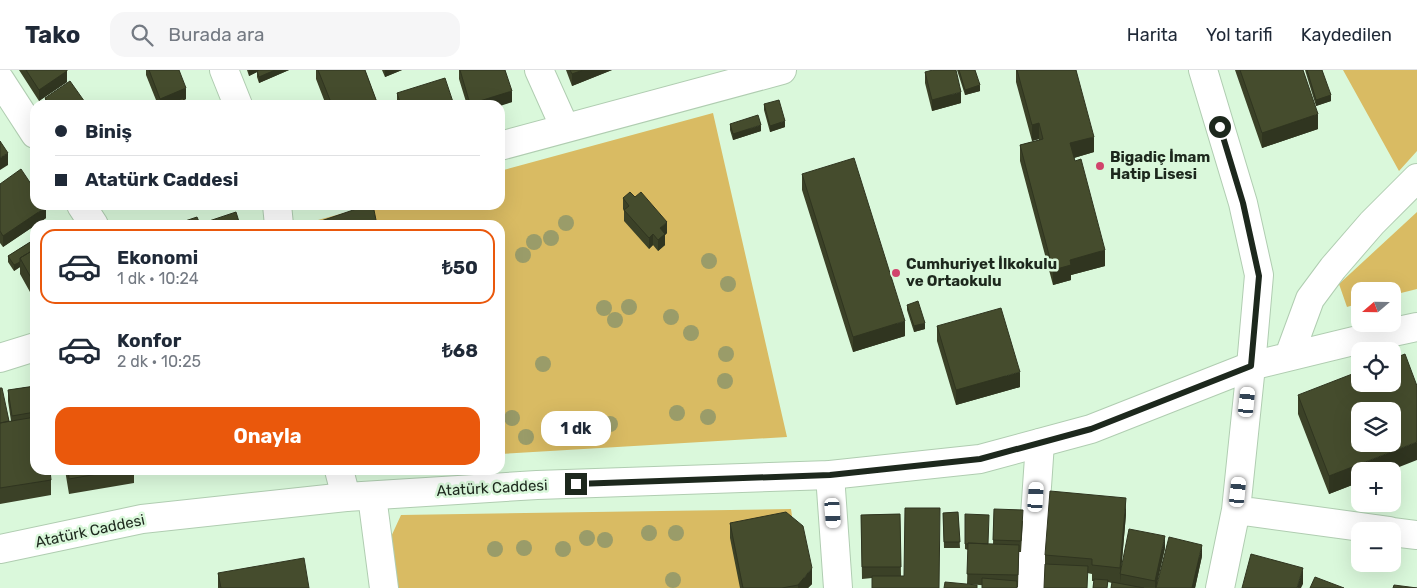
<!DOCTYPE html>
<html lang="tr">
<meta charset="utf-8">
<style>
:root{--surface:#fff;--page:#f6f6f7;--text:#1f2937;--muted:#747a83;--line:#e0e1e3;--accent:#ea580c}
body{margin:0;font-family:Rubik,sans-serif;background:var(--page);color:var(--text);height:100vh;display:flex;flex-direction:column;font-size:19px;white-space:nowrap}
*{box-sizing:border-box;margin:0}
p{font-size:16px;color:var(--muted)}
.icon{flex:none;width:28px;height:28px;fill:none;stroke:currentColor;stroke-width:2;stroke-linecap:round;stroke-linejoin:round}
.map{position:relative;flex:1;overflow:hidden}
.details{position:absolute;left:30px;top:150px;width:475px;height:255px;display:flex;flex-direction:column;background:var(--surface);border-radius:15px;box-shadow:0 5px 20px #0002}
.details>*{flex:none}
.guide{position:absolute;left:30px;top:30px;width:475px;height:110px;border-radius:15px;box-shadow:0 5px 20px #0002;display:grid;align-content:center;height:110px;padding:0 25px;background:var(--surface)}
.needle{width:32px;rotate:250deg}
.tools{position:absolute;left:1351px;top:212px;display:grid;gap:10px}
.tools a{display:grid;place-items:center;width:50px;height:50px;border-radius:10px;background:var(--surface);box-shadow:0 5px 20px #0002;font-size:25px}
.end{position:absolute;width:22px;height:22px;margin:-11px;border:6px solid #1d281d;background:#fff;box-shadow:0 0 0 2px #fff}
.from{border-radius:50%}
.bubble{position:absolute;height:35px;border-radius:15px;background:var(--surface);box-shadow:0 5px 20px #0002;font-size:16px;font-weight:700;line-height:35px;text-align:center}
.car{position:absolute;width:15px;height:30px;margin:-15px -8px;border-radius:6px;box-shadow:0 0 4px 1px #0007;background:linear-gradient(#fff 24%,#345 0 40%,#fff 0 76%,#345 0 86%,#fff 0)}
.guide b{display:flex;align-items:center;gap:18px;height:48px;font-size:19px}
.guide b+b{border-top:1px solid var(--line)}
.guide i{width:12px;height:12px;background:var(--text)}
ul{padding:9px 0 0;list-style:none}
li{display:flex;align-items:center;gap:15px;height:75px;margin:0 10px 8px;padding:0 15px;border:2px solid transparent;border-radius:15px}
li div{flex:1}
li b{display:block;font-size:19px}
li em{font-style:normal;font-weight:700}
li.on{border-color:var(--accent)}
li>.icon{width:45px;height:45px;stroke-width:1.5}
.cta{display:flex;gap:10px;margin-top:auto;padding:10px 25px}
.cta a{flex:1;height:58px;border-radius:15px;background:var(--accent);color:#fff;font-size:20px;font-weight:700;line-height:58px;text-align:center}
header{display:flex;align-items:center;gap:30px;box-sizing:border-box;height:70px;padding:0 25px;background:var(--surface);border-bottom:1px solid var(--line)}
header strong{font-size:24px}
nav{display:flex;gap:28px;margin-inline-start:auto;font-size:18px}
.search{width:350px;height:45px;background:var(--page);display:flex;align-items:center;gap:12px;box-sizing:border-box;padding:0 18px;border-radius:15px;color:var(--muted);font-size:19px}
.map>svg:first-child{display:block}
.green{fill:#d9bb63}
.lines{fill:none;stroke-linecap:round;stroke-linejoin:round}
.street-casing{stroke:#b0cdb1;stroke-width:30}
.secondary-casing{stroke:#b0cdb1;stroke-width:30}
.street{stroke:#fff;stroke-width:28}
.secondary{stroke:#fff;stroke-width:28}
.tree{fill:#9a9c69}
.wall{fill:#3b4127}
.shaded-wall{fill:#303520}
.building{fill:#454c2d;stroke:#303520;fill-rule:evenodd}
.route{stroke:#1d281d;stroke-width:6}
.poi-dot{fill:#d1436c;stroke:#daf8db;stroke-width:2}
.labels{text-anchor:middle;dominant-baseline:central;stroke-width:5;stroke-linejoin:round;paint-order:stroke}
.poi-label{font-size:15px;font-weight:bold;fill:#1d281d;stroke:#daf8db;text-anchor:start}
.street-label{font-size:15px;fill:#1d281d;stroke:#daf8db}
</style>
<header>
<strong>Tako</strong>
<div class="search"><svg class="icon" aria-label="search" viewBox="0 0 24 24"><circle cx="10" cy="10" r="6"/><path d="M15 15l6 6"/></svg>Burada ara</div>
<nav><a>Harita</a><a>Yol tarifi</a><a>Kaydedilen</a></nav>
</header>
<div class="map">
<svg width="1417" height="518" viewBox="0 0 1417 518">
<rect width="100%" height="100%" fill="#daf8db"/>
<!-- green -->
<path class="green" d="M1343,0H1417V81L1399,101Z
M713,43L787,367L500,384V155H314L318,150L374,135H500V101Z
M1417,142V219L1393,225L1392,221H1360V233L1347,237L1339,214Z
M791,439L802,518H398L390,469L401,445Z"/>
<g class="lines">
<defs>
<path id="street" d="M224,0L238,35
M539,0L565,58
M1203,0L1243,133L1259,205L1251,296
M0,10L35,64
M500,76L782,0
M81,135L94,155
M277,135L279,155
M0,288L35,277
M339,400L346,427
M830,405L838,518
M372,426L384,518
M1030,518L1040,373"/>
<path id="secondary" d="M1289,286L1310,229L1333,198L1372,153L1417,108
M1236,440L1390,461
M1392,462L1417,465
M0,479L142,449L346,427L537,415L830,405L980,389L1091,359L1251,296L1370,267L1417,257
M1220,518L1236,440L1251,296"/>
</defs>
<!-- street casing -->
<use href="#street" class="street-casing"/>
<!-- secondary casing -->
<use href="#secondary" class="secondary-casing"/>
<!-- street -->
<use href="#street" class="street"/>
<!-- secondary -->
<use href="#secondary" class="secondary"/>
</g>
<!-- trees -->
<g class="tree">
<circle cx="566" cy="153" r="8"/>
<circle cx="551" cy="168" r="8"/>
<circle cx="534" cy="172" r="8"/>
<circle cx="523" cy="185" r="8"/>
<circle cx="709" cy="191" r="8"/>
<circle cx="728" cy="214" r="8"/>
<circle cx="629" cy="237" r="8"/>
<circle cx="604" cy="238" r="8"/>
<circle cx="671" cy="247" r="8"/>
<circle cx="615" cy="250" r="8"/>
<circle cx="691" cy="263" r="8"/>
<circle cx="726" cy="284" r="8"/>
<circle cx="543" cy="294" r="8"/>
<circle cx="725" cy="311" r="8"/>
<circle cx="677" cy="343" r="8"/>
<circle cx="708" cy="347" r="8"/>
<circle cx="512" cy="348" r="8"/>
<circle cx="573" cy="352" r="8"/>
<circle cx="610" cy="354" r="8"/>
<circle cx="526" cy="367" r="8"/>
<circle cx="649" cy="463" r="8"/>
<circle cx="676" cy="463" r="8"/>
<circle cx="587" cy="468" r="8"/>
<circle cx="605" cy="470" r="8"/>
<circle cx="524" cy="478" r="8"/>
<circle cx="495" cy="479" r="8"/>
<circle cx="563" cy="479" r="8"/>
<circle cx="673" cy="510" r="8"/>
</g>
<!-- wall -->
<path class="wall" d="M19,0H67V12L39,31Z
M146,0H179L186,29L184,30L186,35H158L146,5Z
M247,0H289L259,13L257,7V2L249,6Z
M316,0H365L378,35H326L316,9Z
M382,0H402L385,7Z
M459,0H505L512,32L500,35H467L459,9Z
M566,0H612L572,16Z
M957,0H975L980,21L965,25Z
M1016,0H1076L1094,82L1074,88L1105,196L1071,205V210L1053,215L1020,91V75L1039,70V69L1032,71L1016,12Z
M1235,0H1303L1318,59L1262,78Z
M1305,0H1322L1331,31L1316,36Z
M925,2L961,33L932,41L925,13Z
M397,23L454,35H397Z
M45,28L87,35H45Z
M764,34L785,57L770,62L764,40Z
M730,54L761,61L733,70L730,60Z
M802,104L905,266L853,282L802,120Z
M0,114L46,148L3,177L0,173Z
M623,128L667,163L665,165V175L658,181L653,175L649,179L624,151V141L623,139Z
M35,169V231L20,204V197L14,201L8,192V186Z
M907,235L925,259L914,262L907,240Z
M937,256L1020,317L956,335L937,271Z
M35,316V400L51,410V425L0,434V318L9,351H11L8,331V320Z
M1298,325L1360,401V412L1329,424L1298,344Z
M65,400H134V413L69,424Z
M155,400H174L156,403Z
M994,439L1023,451L1021,482H1019L1018,517H1017V518L967,514L968,480L965,479V444L988,474H993Z
M958,442L960,478H944L943,443Z
M900,444L901,506L939,518L872,508L862,509L861,445Z
M1126,444L1121,503L1165,478L1157,513L1202,486L1195,518H1111L1112,513L1108,512L1107,518H1093L1094,511H1092V504L1045,494V485Z
M730,453L812,514L808,518H740L730,468Z
M218,503L309,518H218Z"/>
<!-- shaded-wall -->
<path class="shaded-wall" d="M249,0H261L249,6Z
M275,0H289L259,13V7Z
M385,0H402L385,7Z
M583,0H612L572,16V4Z
M67,1V12L39,31V20Z
M980,15V21L965,25V20Z
M186,18V29L172,35H160V29Z
M512,21V32L500,36V35H470V34Z
M961,22V33L932,41V30Z
M1331,25V31L1316,36V30Z
M1318,44V59L1262,78V63Z
M785,51V57L770,62V56Z
M1039,53V69L1032,71V55Z
M761,55V61L733,70V64Z
M1094,67V82L1070,89V73Z
M8,83V95L0,100V88Z
M210,135H217L210,138Z
M46,137V148L3,177V166Z
M667,152V163L665,165V175L658,181V170L660,158Z
M653,164V175L649,179V168Z
M1105,180V196L1071,205V210L1053,215V200L1070,190Z
M20,192V197L14,201V195Z
M905,251V266L853,282V267Z
M925,253V259L914,262V256Z
M1020,302V317L956,335V320Z
M1417,372V390L1389,401H1360V412L1329,424V406Z
M1126,428V444L1120,513V498Z
M1165,466V478L1156,518H1155V511Z
M1202,475V486L1195,518H1192Z
M812,498V514L808,518H798V515Z
M1303,498V514L1301,518H1297Z"/>
<!-- building -->
<path class="building" d="M26,0H67V1L39,20Z
M149,0H179L186,18L160,29Z
M259,0H275L259,7L257,1Z
M318,0H365L378,35H332Z
M460,0H505L512,21L470,34Z
M570,0H583L572,4Z
M933,0H956L961,22L932,30L925,2Z
M959,0H975L980,15L965,20Z
M1017,0H1076L1094,67L1070,73L1075,91L1081,89L1105,180L1070,190L1071,195L1053,200L1020,75L1043,69L1039,53L1032,55Z
M1240,0H1303L1318,44L1262,63Z
M1307,0H1322L1331,25L1316,30Z
M445,8L454,35H401L397,23Z
M70,11L87,35H50L45,28Z
M183,28L186,35H167Z
M779,30L785,51L770,56L764,34Z
M758,45L761,55L733,64L730,54Z
M0,71L8,83L0,88Z
M854,88L905,251L853,267L802,104Z
M21,99L35,120V135H45L46,137L3,166L0,161V114Z
M630,122L635,127L641,122L667,152L660,158L665,164L658,170L653,164L649,168L624,140L629,136L623,128Z
M368,135H373L377,155H314L315,153Z
M236,142L240,155H183L182,152L197,147L200,154Z
M35,169V179L20,188V192L14,195L8,186Z
M35,179V215L20,188Z
M918,231L925,253L914,256L907,235Z
M1001,238L1020,302L956,320L937,256Z
M1405,284L1417,316V372L1329,406L1298,325L1360,301V314H1392V289ZM1360,341H1392V374H1360Z
M35,316V342L12,346L8,320Z
M0,318H2L9,351L0,353Z
M35,347V400H50L51,410L0,418V353Z
M68,400H120L69,409Z
M1050,421L1126,428L1120,498L1092,495V489L1045,485Z
M905,438H940L939,518H872V506H904Z
M994,439L1023,440L1021,471L993,470Z
M786,442L803,456L812,498L798,515L782,518H743L730,453Z
M958,442L960,472H944L943,443Z
M900,444L901,497H862L861,445Z
M965,444L989,445L988,474L968,473V474H965Z
M1129,459L1165,466L1155,511L1120,504Z
M1169,467L1202,475L1192,518H1156Z
M968,473L1019,475L1018,505L967,504Z
M1251,484L1303,498L1297,518H1242Z
M304,488L309,518H221L218,503Z
M1045,494L1088,496L1087,518H1044Z
M1315,507L1344,518H1310Z
M982,508L1017,511V518H982Z
M1094,509L1108,510L1107,518H1093Z
M945,512L977,515V518H944Z
M1112,512L1144,518H1111Z
M1394,515L1417,518H1393Z"/>
<g class="lines">
<!-- route -->
<path class="route" d="M576,414L830,405L980,389L1091,359L1251,296L1259,206L1243,133L1220,57"/>
</g>
<!-- markers -->
<g class="poi-dot">
<circle cx="1100" cy="96" r="5"/>
<circle cx="896" cy="203" r="5"/>
</g>
<g class="labels">
<!-- poi labels -->
<g class="poi-label">
<text x="1110" y="87">Bigadiç İmam<tspan x="1110" dy="17">Hatip Lisesi</tspan></text>
<text x="906" y="194">Cumhuriyet İlkokulu<tspan x="906" dy="17">ve Ortaokulu</tspan></text>
</g>
<!-- street labels -->
<g class="street-label">
<text transform="translate(492 418) rotate(-3)">Atatürk Caddesi</text>
<text transform="translate(90 461) rotate(-12)">Atatürk Caddesi</text>
</g>
</g>
</svg>
<div class="tools">
<a><svg class="needle" viewBox="-14 -14 28 28"><path d="M0-13l5 13h-10z" fill="#e53935"/><path d="M0 13l5-13h-10z" fill="#747a83"/></svg></a>
<a><svg class="icon" aria-label="locate" viewBox="0 0 24 24"><circle cx="12" cy="12" r="6"/><path d="M12 2v4M12 18v4M2 12h4M18 12h4"/></svg></a>
<a><svg class="icon" aria-label="layers" viewBox="0 0 24 24"><path d="M12 4l9 5-9 5-9-5zM3 14l9 5 9-5"/></svg></a>
<a>+</a>
<a>−</a>
</div>
<i class="end from" style="left:1220px;top:57px"></i>
<i class="end" style="left:576px;top:414px"></i>
<div class="bubble" style="left:541px;top:341px;width:70px">1 dk</div>
<i class="car" style="left:1247px;top:332px;rotate:6deg"></i>
<i class="car" style="left:1238px;top:422px;rotate:6deg"></i>
<i class="car" style="left:1036px;top:427px;rotate:4deg"></i>
<i class="car" style="left:833px;top:443px;rotate:176deg"></i>
<div class="guide">
<b><i class="from"></i>Biniş</b>
<b><i></i>Atatürk Caddesi</b>
</div>
<section class="details">
<ul>
<li class="on"><svg class="icon" aria-label="car" viewBox="0 0 24 24"><path d="M5 17H2v-5l4-1 3-4h7l3 4 3 1v5h-3M9 17h6M6 11h13"/><circle cx="7" cy="17" r="2"/><circle cx="17" cy="17" r="2"/></svg><div><b>Ekonomi</b><p>1 dk · 10:24</p></div><em>₺50</em></li>
<li><svg class="icon" aria-label="car" viewBox="0 0 24 24"><path d="M5 17H2v-5l4-1 3-4h7l3 4 3 1v5h-3M9 17h6M6 11h13"/><circle cx="7" cy="17" r="2"/><circle cx="17" cy="17" r="2"/></svg><div><b>Konfor</b><p>2 dk · 10:25</p></div><em>₺68</em></li>
</ul>
<div class="cta"><a>Onayla</a></div>
</section>
</div>
